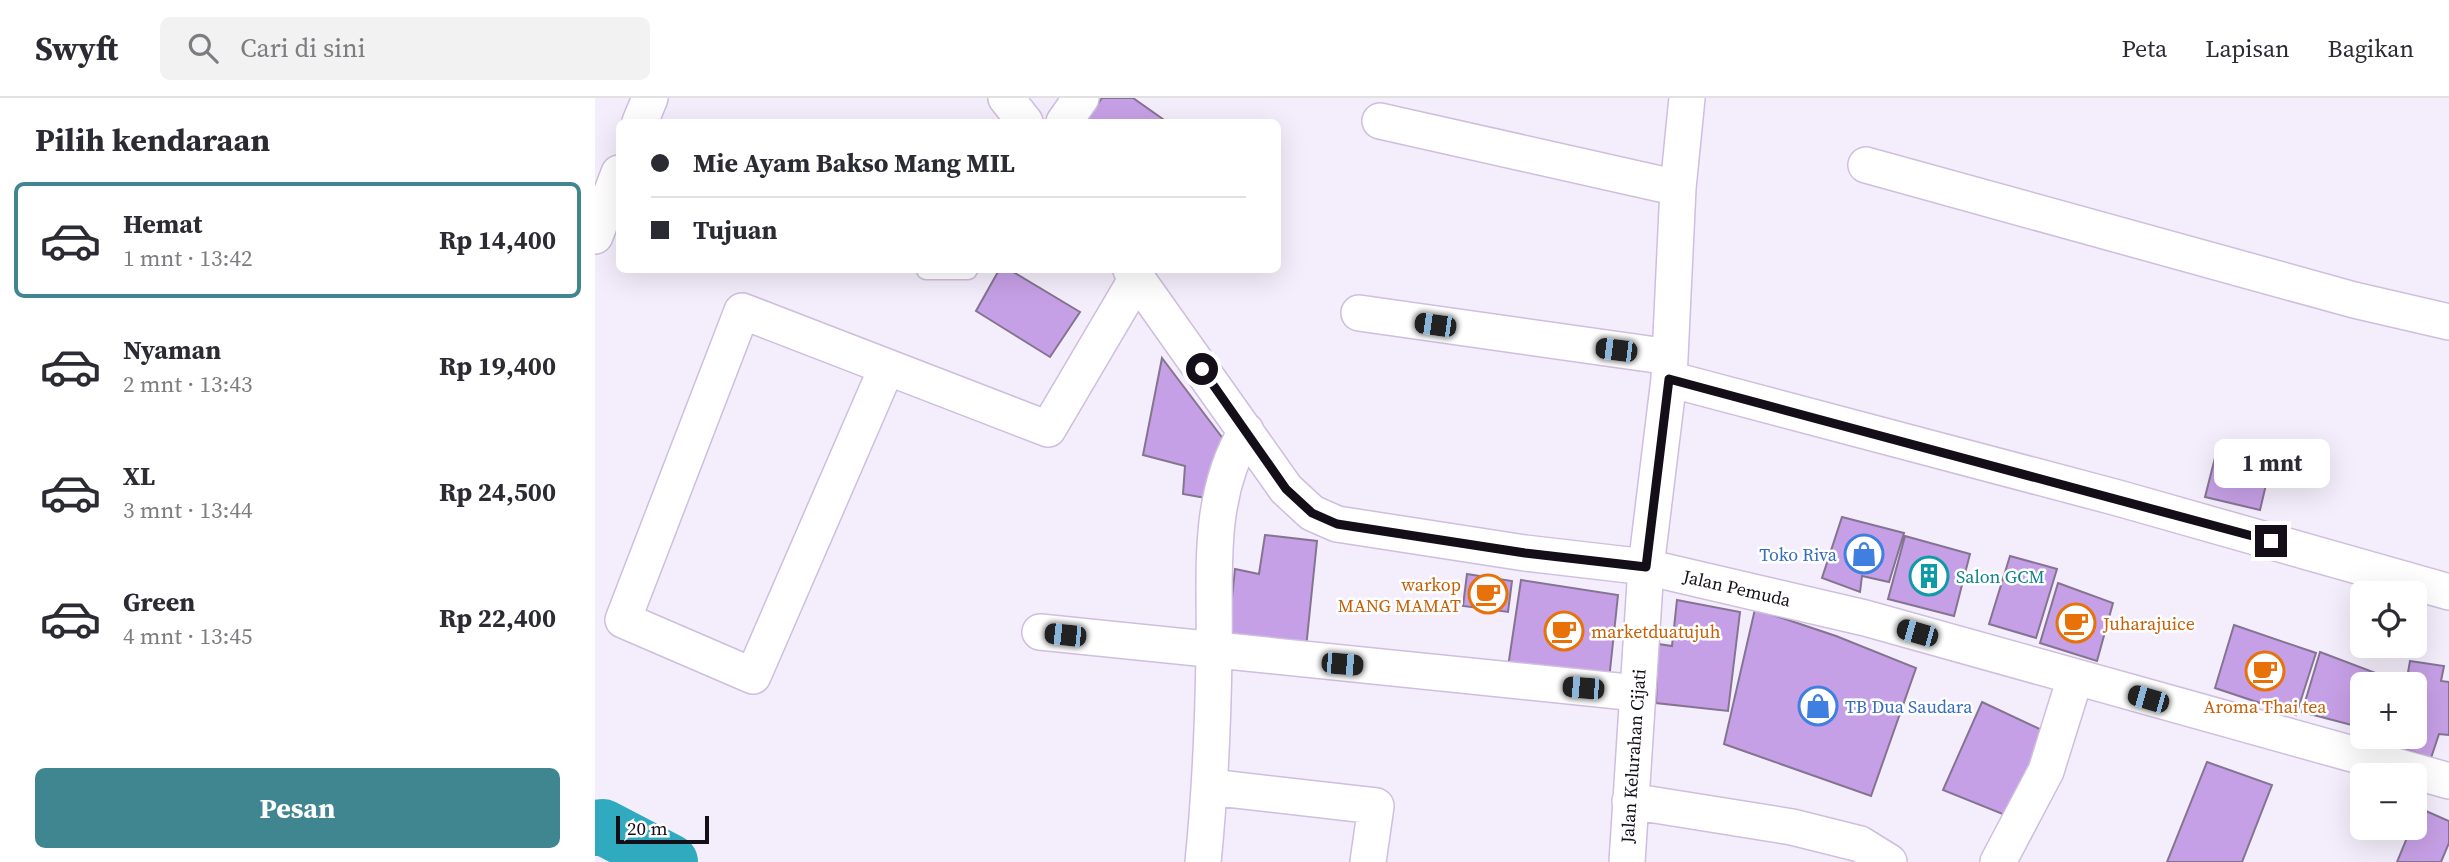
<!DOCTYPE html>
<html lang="id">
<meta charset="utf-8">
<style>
:root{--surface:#fff;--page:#f2f2f3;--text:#2b2b33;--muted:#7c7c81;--line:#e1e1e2;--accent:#408691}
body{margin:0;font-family:"Source Serif 4",serif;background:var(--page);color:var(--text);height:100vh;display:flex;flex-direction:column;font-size:26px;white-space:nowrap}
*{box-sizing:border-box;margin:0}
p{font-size:23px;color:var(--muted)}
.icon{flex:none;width:38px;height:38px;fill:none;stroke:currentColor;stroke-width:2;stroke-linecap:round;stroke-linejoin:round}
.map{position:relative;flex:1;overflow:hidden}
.panel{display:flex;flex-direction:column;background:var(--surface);width:595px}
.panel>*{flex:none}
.hud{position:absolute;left:21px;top:21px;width:665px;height:154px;border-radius:10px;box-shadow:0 7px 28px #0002;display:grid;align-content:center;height:154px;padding:0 35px;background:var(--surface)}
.buttons{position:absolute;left:1755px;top:483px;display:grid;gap:14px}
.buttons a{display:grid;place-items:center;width:77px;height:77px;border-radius:10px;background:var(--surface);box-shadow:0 7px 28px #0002;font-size:35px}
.scale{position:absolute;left:21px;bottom:18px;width:93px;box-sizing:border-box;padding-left:7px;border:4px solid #140e18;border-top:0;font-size:19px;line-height:24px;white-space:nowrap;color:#140e18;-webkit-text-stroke:5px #fff;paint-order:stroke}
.end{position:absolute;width:32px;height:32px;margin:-16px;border:9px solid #140e18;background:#fff;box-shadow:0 0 0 4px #fff}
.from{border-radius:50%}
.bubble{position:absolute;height:49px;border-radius:10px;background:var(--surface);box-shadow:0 7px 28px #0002;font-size:23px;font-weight:700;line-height:49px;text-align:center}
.car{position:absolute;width:21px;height:42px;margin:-21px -10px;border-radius:9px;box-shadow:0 0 5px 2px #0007;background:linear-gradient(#222 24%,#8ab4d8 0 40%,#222 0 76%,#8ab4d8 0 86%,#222 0)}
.hud b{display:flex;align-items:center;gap:24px;height:66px;font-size:26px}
.hud b+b{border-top:2px solid var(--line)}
.hud i{width:18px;height:18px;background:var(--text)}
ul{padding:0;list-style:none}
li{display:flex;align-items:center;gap:21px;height:116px;margin:0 14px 10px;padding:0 21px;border:4px solid transparent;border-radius:10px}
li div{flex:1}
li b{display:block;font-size:26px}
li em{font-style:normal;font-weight:700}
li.on{border-color:var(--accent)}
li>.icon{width:63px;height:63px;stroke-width:1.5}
h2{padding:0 35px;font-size:32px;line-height:84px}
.button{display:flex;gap:14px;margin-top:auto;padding:14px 35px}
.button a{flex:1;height:80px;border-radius:10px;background:var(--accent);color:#fff;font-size:28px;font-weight:700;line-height:80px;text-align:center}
header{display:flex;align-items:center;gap:42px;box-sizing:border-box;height:98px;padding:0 35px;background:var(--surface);border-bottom:2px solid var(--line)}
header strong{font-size:33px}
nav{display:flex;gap:38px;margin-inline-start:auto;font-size:24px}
.search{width:490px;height:63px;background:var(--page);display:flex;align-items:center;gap:18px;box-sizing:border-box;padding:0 24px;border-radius:10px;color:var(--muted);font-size:26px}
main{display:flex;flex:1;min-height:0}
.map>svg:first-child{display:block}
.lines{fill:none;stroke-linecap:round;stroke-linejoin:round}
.river{stroke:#30aabf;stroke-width:56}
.building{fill:#c6a0e6;stroke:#847491;stroke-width:2}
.lane-casing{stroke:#cfbede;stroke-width:21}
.street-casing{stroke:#cfbede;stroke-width:38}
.lane{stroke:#fff;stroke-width:18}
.street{stroke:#fff;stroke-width:35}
.route{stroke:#140e18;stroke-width:9}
.labels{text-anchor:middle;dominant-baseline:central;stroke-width:5;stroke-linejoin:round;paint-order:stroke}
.shop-label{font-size:18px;fill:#366cbe;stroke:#fff;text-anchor:end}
.culture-label{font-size:18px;fill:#0d838f;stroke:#fff;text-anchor:start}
.food-label{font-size:18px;fill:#c56008;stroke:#fff;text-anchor:start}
.street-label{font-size:18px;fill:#140e18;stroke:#fff}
</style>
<header>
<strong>Swyft</strong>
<div class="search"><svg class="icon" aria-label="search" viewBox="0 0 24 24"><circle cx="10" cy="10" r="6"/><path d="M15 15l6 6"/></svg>Cari di sini</div>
<nav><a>Peta</a><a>Lapisan</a><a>Bagikan</a></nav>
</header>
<main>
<section class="panel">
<h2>Pilih kendaraan</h2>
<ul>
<li class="on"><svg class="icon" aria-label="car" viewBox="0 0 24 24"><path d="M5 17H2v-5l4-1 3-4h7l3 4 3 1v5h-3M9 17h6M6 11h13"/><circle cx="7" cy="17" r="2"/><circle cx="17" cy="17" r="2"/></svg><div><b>Hemat</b><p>1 mnt · 13:42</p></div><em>Rp 14,400</em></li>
<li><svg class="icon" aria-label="car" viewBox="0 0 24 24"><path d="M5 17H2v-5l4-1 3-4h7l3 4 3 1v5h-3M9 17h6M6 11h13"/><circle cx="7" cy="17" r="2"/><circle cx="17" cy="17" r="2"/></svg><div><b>Nyaman</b><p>2 mnt · 13:43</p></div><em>Rp 19,400</em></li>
<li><svg class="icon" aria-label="car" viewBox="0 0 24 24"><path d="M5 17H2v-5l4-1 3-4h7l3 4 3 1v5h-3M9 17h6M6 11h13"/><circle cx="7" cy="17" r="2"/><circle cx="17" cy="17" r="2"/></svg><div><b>XL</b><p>3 mnt · 13:44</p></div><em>Rp 24,500</em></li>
<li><svg class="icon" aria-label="car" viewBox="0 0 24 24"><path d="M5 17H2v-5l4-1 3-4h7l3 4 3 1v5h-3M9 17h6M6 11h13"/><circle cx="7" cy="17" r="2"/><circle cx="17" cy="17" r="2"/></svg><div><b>Green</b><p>4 mnt · 13:45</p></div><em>Rp 22,400</em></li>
</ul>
<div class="button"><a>Pesan</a></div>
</section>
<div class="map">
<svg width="1854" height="764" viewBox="0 0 1854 764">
<rect width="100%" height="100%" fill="#f4edfb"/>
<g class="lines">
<!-- river -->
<path class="river" d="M0,730L8,729L75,764"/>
</g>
<!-- building -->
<path class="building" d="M507,0H538L572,24H490Z
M404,172H415L485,214L455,259L381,213Z
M567,260L629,342L622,402L588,396L590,368L548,357Z
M1624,344L1678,357L1665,412L1610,399Z
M1247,419L1309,435L1294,484L1267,478L1265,494L1227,480Z
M670,437L722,443L711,550L633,539L640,471L664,476Z
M1310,438L1375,456L1359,518L1293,501Z
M1415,458L1462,471L1441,540L1394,526Z
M872,476L917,483L913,514L868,508Z
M926,482L1023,497L1014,582L913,569Z
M1463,485L1518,505L1502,563L1445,545Z
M1082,502L1145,514L1133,613L1061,605L1063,546L1077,548Z
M1160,511L1241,538L1321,570L1276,698L1129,646Z
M1639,527L1721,555L1701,617L1620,590Z
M1725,554L1786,577L1783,586H1768V630L1707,614Z
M1815,563L1849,568L1846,583L1854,584V637L1844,636L1836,660L1800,648L1801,639H1820V586H1811Z
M1387,604L1449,633L1415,719L1348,692Z
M1612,664L1677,687L1647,764H1572Z
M1824,710L1854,723V745L1846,764H1802L1816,730H1820Z"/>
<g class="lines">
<defs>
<path id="lane" d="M331,172H373"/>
<path id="street" d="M411,0L430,24
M785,23L1083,90
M45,24L55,0
M469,24L486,0
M1271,67L1759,202L1854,224
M0,138L24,75
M536,172L691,391L717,415L742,426L930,455L1051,469L1270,520L1854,683
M764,215L1075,259
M292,269L158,578L28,522L147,213L453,331L542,180
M1074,281L1523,400L1854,494
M445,534L1042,595
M615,689L781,708L773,764
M1035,703L1197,729L1265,746L1294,764
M608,764C615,695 618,626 619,556C621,479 610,403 651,333
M1032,764L1051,469L1074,281L1083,90L1092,0
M1403,764L1451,673L1480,580"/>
</defs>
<!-- lane casing -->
<use href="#lane" class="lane-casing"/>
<!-- street casing -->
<use href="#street" class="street-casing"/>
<!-- lane -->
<use href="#lane" class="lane"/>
<!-- street -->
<use href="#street" class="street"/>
</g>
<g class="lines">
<!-- route -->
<path class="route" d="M607,271L691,391L717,415L742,426L930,455L1051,469L1074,281L1676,443"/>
</g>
<!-- icons -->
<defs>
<symbol id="shop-ring" viewBox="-11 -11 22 22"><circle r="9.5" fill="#fff" stroke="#3f7fe0" stroke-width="1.5"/><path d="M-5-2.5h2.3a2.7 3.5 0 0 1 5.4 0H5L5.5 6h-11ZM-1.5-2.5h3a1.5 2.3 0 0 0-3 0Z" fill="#3f7fe0"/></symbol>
<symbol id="building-ring" viewBox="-11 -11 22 22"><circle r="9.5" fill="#fff" stroke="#0f9aa8" stroke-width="1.5"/><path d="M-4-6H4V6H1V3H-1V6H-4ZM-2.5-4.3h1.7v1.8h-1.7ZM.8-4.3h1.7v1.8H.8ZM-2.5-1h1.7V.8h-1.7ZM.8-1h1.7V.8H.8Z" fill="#0f9aa8"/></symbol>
<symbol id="cafe-ring" viewBox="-11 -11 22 22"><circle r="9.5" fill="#fff" stroke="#e8710a" stroke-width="1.5"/><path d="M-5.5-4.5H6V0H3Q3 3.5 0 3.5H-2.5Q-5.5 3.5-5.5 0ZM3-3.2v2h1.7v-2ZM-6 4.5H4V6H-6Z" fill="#e8710a"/></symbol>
</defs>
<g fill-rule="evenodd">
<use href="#shop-ring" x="1247" y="434" width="44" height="44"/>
<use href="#building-ring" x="1312" y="456" width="44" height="44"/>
<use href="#cafe-ring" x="871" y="474" width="44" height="44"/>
<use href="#cafe-ring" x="1459" y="503" width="44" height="44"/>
<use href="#cafe-ring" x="947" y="511" width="44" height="44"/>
<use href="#cafe-ring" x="1648" y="551" width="44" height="44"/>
<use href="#shop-ring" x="1201" y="586" width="44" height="44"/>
</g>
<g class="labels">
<!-- shop labels -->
<g class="shop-label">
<text x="1242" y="456">Toko Riva</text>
<text x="1250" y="608" text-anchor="start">TB Dua Saudara</text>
</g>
<!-- culture labels -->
<g class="culture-label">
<text x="1361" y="478">Salon GCM</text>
</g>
<!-- food labels -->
<g class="food-label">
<text x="866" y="486" text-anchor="end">warkop<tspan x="866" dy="21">MANG MAMAT</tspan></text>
<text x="1508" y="525">Juharajuice</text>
<text x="996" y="533">marketduatujuh</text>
<text x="1670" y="608" text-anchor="middle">Aroma Thai tea</text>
</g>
<!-- street labels -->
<g class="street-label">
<text transform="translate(1142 490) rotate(13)">Jalan Pemuda</text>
<text transform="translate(1038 658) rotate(-86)">Jalan Kelurahan Cijati</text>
</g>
</g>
</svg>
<div class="buttons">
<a><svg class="icon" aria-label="locate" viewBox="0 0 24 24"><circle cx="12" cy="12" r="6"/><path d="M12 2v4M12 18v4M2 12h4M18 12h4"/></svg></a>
<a>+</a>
<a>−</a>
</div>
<div class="scale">20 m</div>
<i class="end from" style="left:607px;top:271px"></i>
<i class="end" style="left:1676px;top:443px"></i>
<div class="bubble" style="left:1619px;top:341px;width:116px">1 mnt</div>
<i class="car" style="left:840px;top:227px;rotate:278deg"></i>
<i class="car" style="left:1021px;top:252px;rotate:277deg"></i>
<i class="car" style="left:1322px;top:535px;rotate:286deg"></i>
<i class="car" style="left:470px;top:537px;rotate:276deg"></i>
<i class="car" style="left:747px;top:566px;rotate:95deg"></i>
<i class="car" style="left:988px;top:590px;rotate:275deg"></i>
<i class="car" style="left:1553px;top:601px;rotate:286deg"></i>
<div class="hud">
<b><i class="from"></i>Mie Ayam Bakso Mang MIL</b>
<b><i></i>Tujuan</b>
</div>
</div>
</main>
